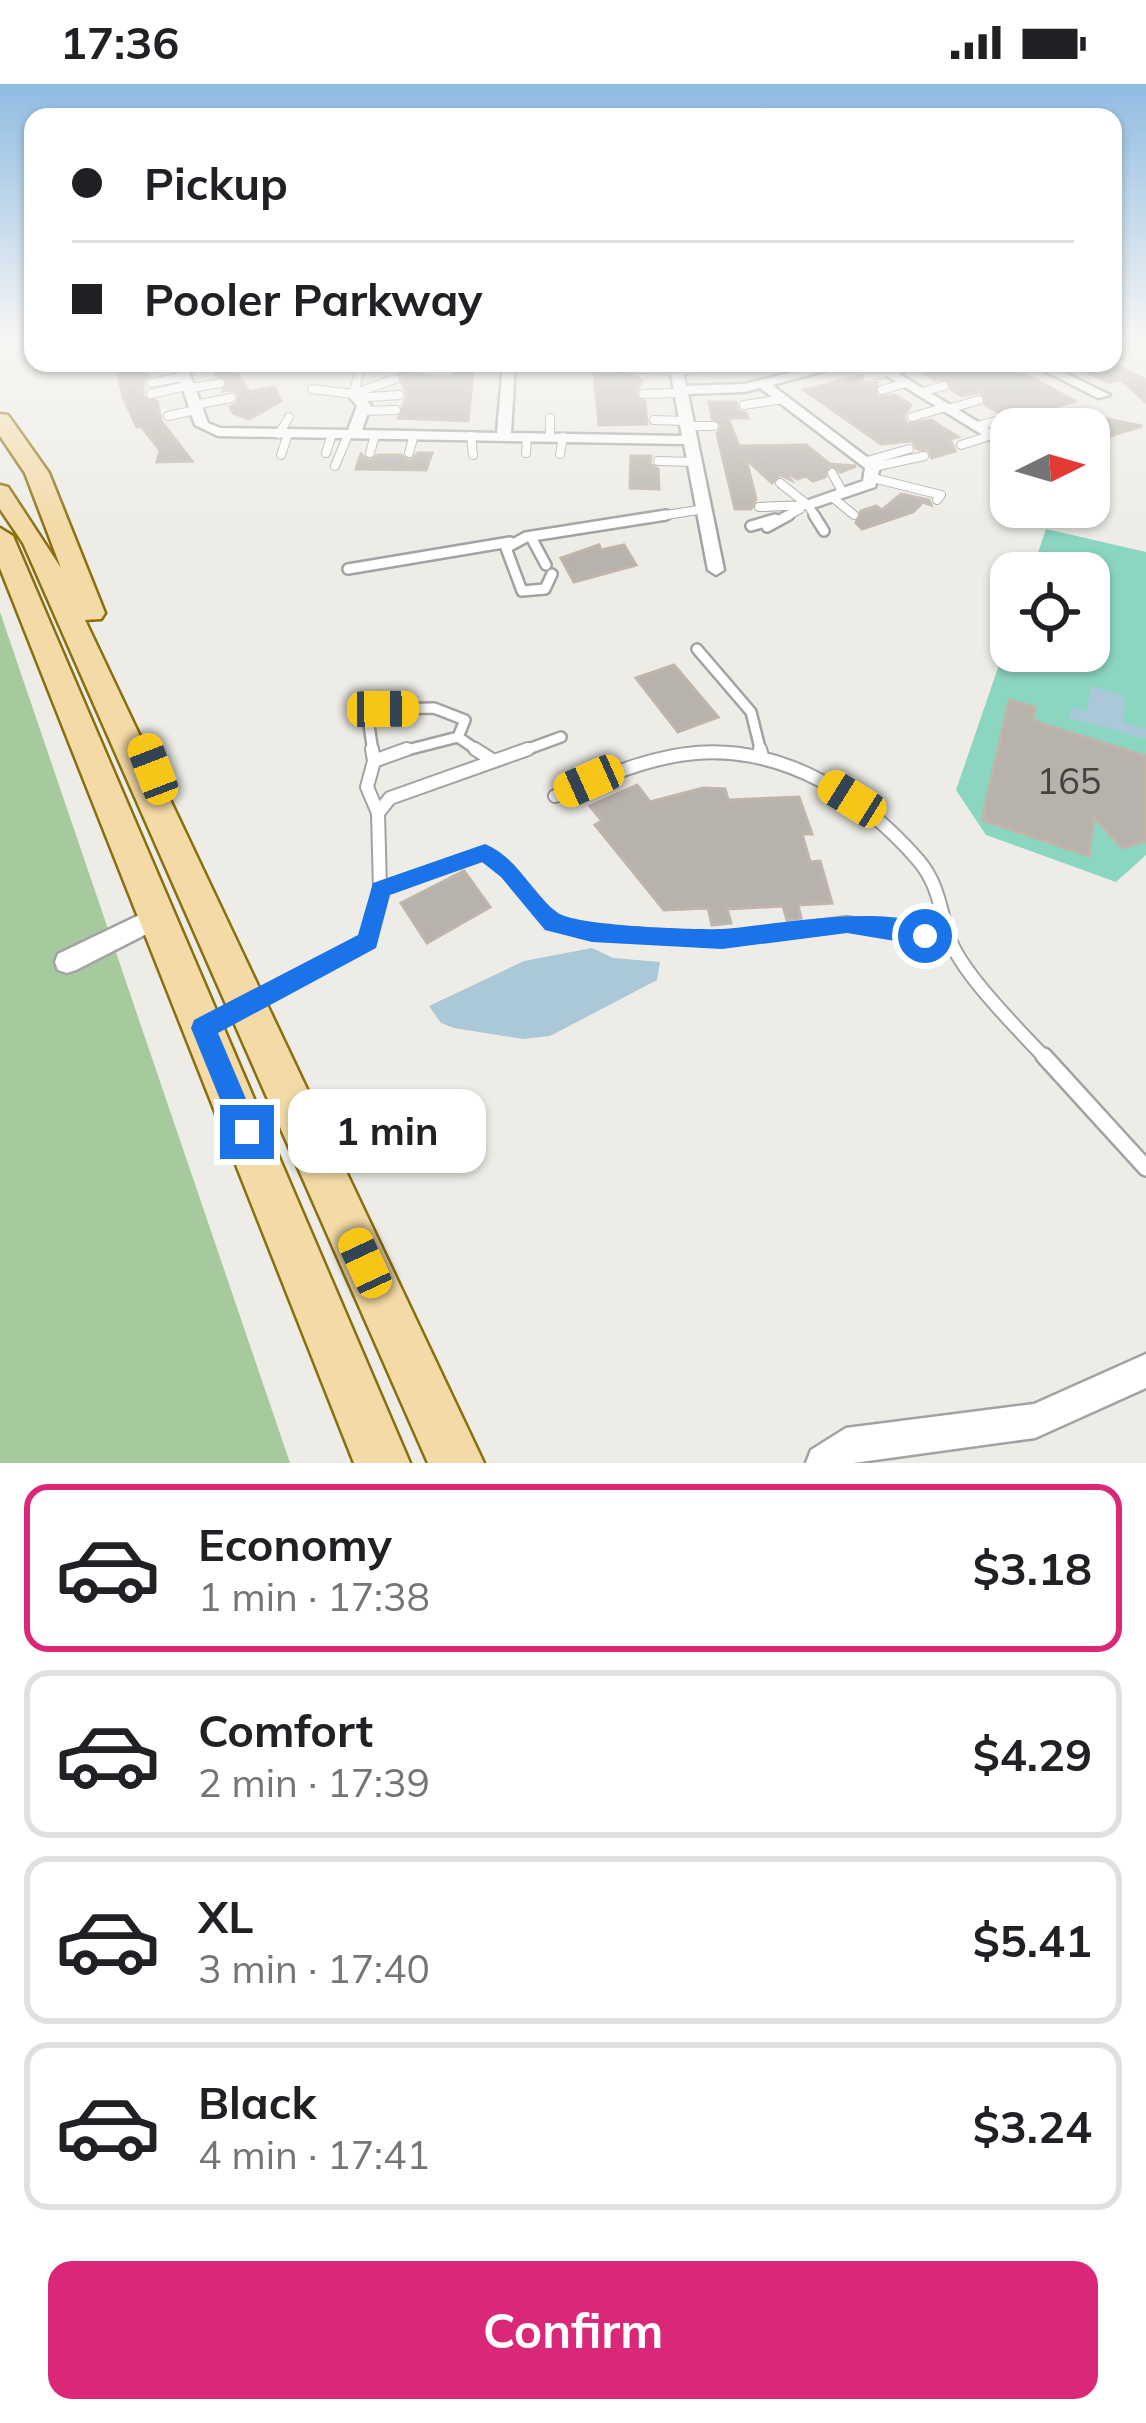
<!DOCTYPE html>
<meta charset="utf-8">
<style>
:root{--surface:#fff;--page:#f2f2f2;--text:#202124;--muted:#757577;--line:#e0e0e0;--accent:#db2777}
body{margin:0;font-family:Mulish,sans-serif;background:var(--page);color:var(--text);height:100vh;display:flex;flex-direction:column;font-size:45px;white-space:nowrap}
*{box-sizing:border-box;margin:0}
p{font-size:39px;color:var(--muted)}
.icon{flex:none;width:66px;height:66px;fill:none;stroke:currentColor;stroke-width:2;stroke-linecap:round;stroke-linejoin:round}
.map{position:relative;height:1379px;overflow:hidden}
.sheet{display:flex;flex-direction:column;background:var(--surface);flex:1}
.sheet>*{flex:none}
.banner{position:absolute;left:24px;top:24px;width:1098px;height:264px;border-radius:24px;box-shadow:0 3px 9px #0004;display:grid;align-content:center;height:264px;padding:0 48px;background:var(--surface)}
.needle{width:78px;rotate:85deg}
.fabs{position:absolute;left:990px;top:324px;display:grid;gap:24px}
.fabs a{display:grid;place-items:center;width:120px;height:120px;border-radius:24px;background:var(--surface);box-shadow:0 3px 9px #0004;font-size:60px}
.end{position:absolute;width:54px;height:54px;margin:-27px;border:15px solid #1a73e8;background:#fff;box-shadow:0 0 0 6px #fff}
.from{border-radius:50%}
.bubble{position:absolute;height:84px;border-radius:24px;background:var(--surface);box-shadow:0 3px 9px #0004;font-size:39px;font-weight:700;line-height:84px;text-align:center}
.car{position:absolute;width:36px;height:72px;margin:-36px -18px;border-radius:15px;box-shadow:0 0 9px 3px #0007;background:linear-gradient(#f5c518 24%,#345 0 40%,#f5c518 0 76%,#345 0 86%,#f5c518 0)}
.banner b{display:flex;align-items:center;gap:42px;height:114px;font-size:45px}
.banner b+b{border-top:3px solid var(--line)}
.banner i{width:30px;height:30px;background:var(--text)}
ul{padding:21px 0 0;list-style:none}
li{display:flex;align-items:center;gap:36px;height:168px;margin:0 24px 18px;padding:0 24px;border:6px solid var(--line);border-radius:24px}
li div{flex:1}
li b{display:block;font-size:45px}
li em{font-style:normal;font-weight:700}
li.current{border-color:var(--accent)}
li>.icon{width:108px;height:108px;stroke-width:1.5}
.cta{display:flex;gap:24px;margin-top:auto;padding:24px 48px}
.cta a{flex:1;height:138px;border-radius:24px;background:var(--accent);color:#fff;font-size:48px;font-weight:700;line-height:138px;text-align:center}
.status{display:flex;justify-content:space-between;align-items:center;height:84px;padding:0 60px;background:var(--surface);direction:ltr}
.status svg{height:33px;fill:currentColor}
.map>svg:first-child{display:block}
.forest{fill:#a6ca9e}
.pitch{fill:#8bd6c1}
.water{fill:#aac8d8}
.building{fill:#b7b2ab;stroke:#bfb5a9;stroke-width:3}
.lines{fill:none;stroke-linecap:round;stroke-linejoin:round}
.service-far3-casing{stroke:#a2a2a2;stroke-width:10}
.service-far2-casing{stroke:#a2a2a2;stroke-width:14}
.service-far1-casing{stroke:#a2a2a2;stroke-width:16}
.service-casing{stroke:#a2a2a2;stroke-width:20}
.minor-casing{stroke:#a2a2a2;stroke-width:5}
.primary-casing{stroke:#8a6f0f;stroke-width:5}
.service-far3{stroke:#fff;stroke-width:8}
.service-far2{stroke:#fff;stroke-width:9}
.service-far1{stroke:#fff;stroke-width:12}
.service{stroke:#fff;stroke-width:15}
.minor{fill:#fff;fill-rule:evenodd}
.primary{fill:#f3daa6;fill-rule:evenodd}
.route{fill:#1a73e8}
.labels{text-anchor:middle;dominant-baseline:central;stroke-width:12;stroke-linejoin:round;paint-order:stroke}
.number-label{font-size:36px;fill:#444341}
</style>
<div class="status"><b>17:36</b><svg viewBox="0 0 49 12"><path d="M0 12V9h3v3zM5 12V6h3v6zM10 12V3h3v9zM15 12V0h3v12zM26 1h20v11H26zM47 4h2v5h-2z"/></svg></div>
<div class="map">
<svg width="1146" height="1379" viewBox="0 0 1146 1379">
<rect width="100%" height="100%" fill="#eeece6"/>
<!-- forest -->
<path class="forest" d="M0,528L290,1379H0Z"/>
<!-- pitch -->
<path class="pitch" d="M1046,445L1146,468V771L1116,798L986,751L956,706L1011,546V567H1089V489H1031Z"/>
<!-- water -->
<path class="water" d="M1090,602L1125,612L1123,638L1146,645V655L1069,634L1071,623L1087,627Z
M592,864L613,874L660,878L657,896L550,952L523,955L454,944L441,939L429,922L524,877Z"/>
<!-- building -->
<path class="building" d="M124,279H145L149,291L143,297V313L157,317L161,337L192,377L157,378L160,366L141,342L137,343L123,313L118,290Z
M215,279H231L249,308L274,303L281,317L249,335L233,329L230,323L237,319L239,311L233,306L223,307L228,296L215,291Z
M620,279H631L629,290L642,296L635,311L645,318L647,340L599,341L594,288H615Z
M920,279H1004L1075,317L1051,324L1142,342L1090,358L1089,345H1033L1012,327L998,328L985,321L982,308L961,312L951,305L947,295L934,296L919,286Z
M1069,279H1113L1146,296V318L1120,295L1109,299Z
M455,280H474L468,337L398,334L407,312L398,287L403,284L432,293L453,292Z
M859,292L864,300L877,299V313L895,311L911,321L904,332L907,340L931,336L958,353L950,355L955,367L932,374L929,366L917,365L912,357L881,360L804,306Z
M709,318H736L738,327L746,329L748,334H728L739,362L806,361L830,380L856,382L841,388L829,381L825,393L813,397L806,392L797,395L783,385L791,396L780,391L772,399L746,375L756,415L751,425H735L717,350L722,341L712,334Z
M418,369H432L426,386L356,385L361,370L369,377L378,371H401L410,377Z
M631,372H651L650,380L658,385L659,405L630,404Z
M901,410L929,416L931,421L923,418L913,428L862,445L856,439L861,427L876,422L882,426Z
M599,461L601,466L624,461L636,481L574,498L561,474Z
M674,581L718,633L678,648L636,594Z
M1009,616L1035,623L1033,637L1146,672V757L1122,764L1094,733L1089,772L982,736Z
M637,701L650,718L703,704L725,705L728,716L799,713L812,750H802L810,778L820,777L832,819L798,821L801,834L787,836L783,822L727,825L731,839L712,841L708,824L664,826L595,741L602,737L590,722Z
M464,787L490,823L427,859L401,819Z"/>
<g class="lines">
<defs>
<path id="service-far3" d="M636,285L677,286
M677,287L695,285V279
M867,293L912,282
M151,299L182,293
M187,305L220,299
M312,305L353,310L395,295
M882,306L906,299
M921,308L944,302
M151,310L186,302
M353,310L360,287
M643,310L679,309
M357,314L399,311
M194,321L231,314
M744,321L783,315
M948,325L979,316
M362,327L396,326
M168,332L196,326
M912,333L946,323
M550,334V353
M654,336L684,337
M685,342H714
M977,342L1009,334
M279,350L289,333
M471,352L473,371
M999,355L1003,378
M961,361L992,351
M326,369L332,350
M370,369L375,351
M409,369L414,351
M526,369L527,353
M560,370L563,353
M281,371L288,350
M658,377L693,378
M867,377L909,365
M335,382L348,351
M873,383L924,372
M832,389L843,409
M873,394L941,411L937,416
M780,399L808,421L816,434
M832,413L854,431
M759,423L808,421
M647,434L704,425
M783,434L800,425"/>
<path id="service-far2" d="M814,431L824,447
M751,442L775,435
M767,443L789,431
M531,453L546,481
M348,485L510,458
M552,490L545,505L522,507L506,464L526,453L666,431
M697,565L751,628L761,668
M373,668L369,641L383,625L434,624L465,636L458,653
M399,668L458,653L480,668
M520,668L561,653"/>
<path id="service-far1" d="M372,665L374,677
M475,665L494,677
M760,665L762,672
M555,712C600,695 647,673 696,669C784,662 863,712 919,777C939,801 940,826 949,853C960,888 1020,947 1046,975
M378,729L367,703L374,677L407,665
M380,805L485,769L508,786L553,839L592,848L722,855L847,839L949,856
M211,939L368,857L380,805L378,729L390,714L528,665"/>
<path id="service" d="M1044,972L1146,1084"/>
<path id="minor" d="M174,279H186L208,339L220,344L348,346L357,322L347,310L353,306L371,321L362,346L497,349L503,279H515L511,349L682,352L669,279H681L686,302L744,300L832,279H853L772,301L880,383L875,403L813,424H803V418L863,397L865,384L760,304L744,308L688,310L724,486L716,491L708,486L684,360L218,352L195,341Z
M866,279H881L1006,355L994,358Z
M1029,279H1045L1110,311L1098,314Z
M158,822L166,826L170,833L166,840L76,886L67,889L58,886L55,878L58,870Z
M1146,1270V1304L1035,1354L853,1379H806L811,1366L846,1344L1034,1320Z"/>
<path id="primary" d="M0,330L8,331L49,389L105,529L101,535L85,536L484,1379H428L23,459L0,425V401L8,403L61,484L25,389L0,352Z
M0,444L13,452L410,1379H354L0,484Z"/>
</defs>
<!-- service-far3 casing -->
<use href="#service-far3" class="service-far3-casing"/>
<!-- service-far2 casing -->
<use href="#service-far2" class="service-far2-casing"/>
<!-- service-far1 casing -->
<use href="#service-far1" class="service-far1-casing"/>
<!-- service casing -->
<use href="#service" class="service-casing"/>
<!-- minor casing -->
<use href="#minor" class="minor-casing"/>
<!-- primary casing -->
<use href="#primary" class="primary-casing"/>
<!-- service-far3 -->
<use href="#service-far3" class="service-far3"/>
<!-- service-far2 -->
<use href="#service-far2" class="service-far2"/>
<!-- service-far1 -->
<use href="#service-far1" class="service-far1"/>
<!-- service -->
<use href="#service" class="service"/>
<!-- minor -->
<use href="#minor" class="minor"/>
<!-- primary -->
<use href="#primary" class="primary"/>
</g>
<!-- sky -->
<linearGradient id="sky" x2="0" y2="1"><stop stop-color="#8fbce2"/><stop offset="0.57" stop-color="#f7f6f4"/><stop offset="1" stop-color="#f7f6f4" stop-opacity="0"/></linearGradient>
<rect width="1146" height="448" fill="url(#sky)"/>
<!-- route -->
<path class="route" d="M485,760C519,774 530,809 558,829C577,842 694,846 722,845C763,843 913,813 937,852L925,862L847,849L722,865L592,858L545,846L501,793L482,778L390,811L376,864L218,949L260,1048L256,1057L247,1061L237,1057L191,944L194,936L358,851L373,799Z"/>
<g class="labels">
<!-- number labels -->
<g class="number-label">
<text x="1069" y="696">165</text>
</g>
</g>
</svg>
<div class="fabs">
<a><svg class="needle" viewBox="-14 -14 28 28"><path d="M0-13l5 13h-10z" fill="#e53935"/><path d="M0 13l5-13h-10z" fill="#757577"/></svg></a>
<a><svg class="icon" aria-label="locate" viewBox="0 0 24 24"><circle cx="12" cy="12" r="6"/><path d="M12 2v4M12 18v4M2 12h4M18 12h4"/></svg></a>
</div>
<i class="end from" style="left:925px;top:852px"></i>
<i class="end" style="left:247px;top:1048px"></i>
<div class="bubble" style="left:288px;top:1005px;width:198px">1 min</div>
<i class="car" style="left:383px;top:625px;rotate:89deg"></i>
<i class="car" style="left:153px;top:685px;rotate:339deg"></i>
<i class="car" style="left:589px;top:697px;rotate:246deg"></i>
<i class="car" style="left:852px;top:715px;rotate:302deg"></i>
<i class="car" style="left:365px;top:1179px;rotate:335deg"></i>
<div class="banner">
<b><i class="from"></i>Pickup</b>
<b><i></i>Pooler Parkway</b>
</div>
</div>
<section class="sheet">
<ul>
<li class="current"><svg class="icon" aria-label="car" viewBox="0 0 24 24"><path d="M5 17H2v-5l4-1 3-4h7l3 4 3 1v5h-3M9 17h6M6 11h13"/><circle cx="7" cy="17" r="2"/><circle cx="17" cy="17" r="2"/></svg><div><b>Economy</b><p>1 min · 17:38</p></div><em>$3.18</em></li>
<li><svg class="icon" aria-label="car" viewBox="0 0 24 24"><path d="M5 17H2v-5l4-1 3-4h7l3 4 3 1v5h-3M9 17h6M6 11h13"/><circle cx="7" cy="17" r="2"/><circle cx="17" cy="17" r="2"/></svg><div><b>Comfort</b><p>2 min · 17:39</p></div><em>$4.29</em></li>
<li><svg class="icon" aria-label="car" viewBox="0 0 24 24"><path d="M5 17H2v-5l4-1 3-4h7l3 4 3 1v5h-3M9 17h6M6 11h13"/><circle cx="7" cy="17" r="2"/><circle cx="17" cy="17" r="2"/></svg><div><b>XL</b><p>3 min · 17:40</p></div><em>$5.41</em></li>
<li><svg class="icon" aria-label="car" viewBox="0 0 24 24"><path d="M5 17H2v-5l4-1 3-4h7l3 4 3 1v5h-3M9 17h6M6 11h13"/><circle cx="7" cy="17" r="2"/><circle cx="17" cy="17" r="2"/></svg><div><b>Black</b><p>4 min · 17:41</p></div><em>$3.24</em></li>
</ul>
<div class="cta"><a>Confirm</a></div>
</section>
